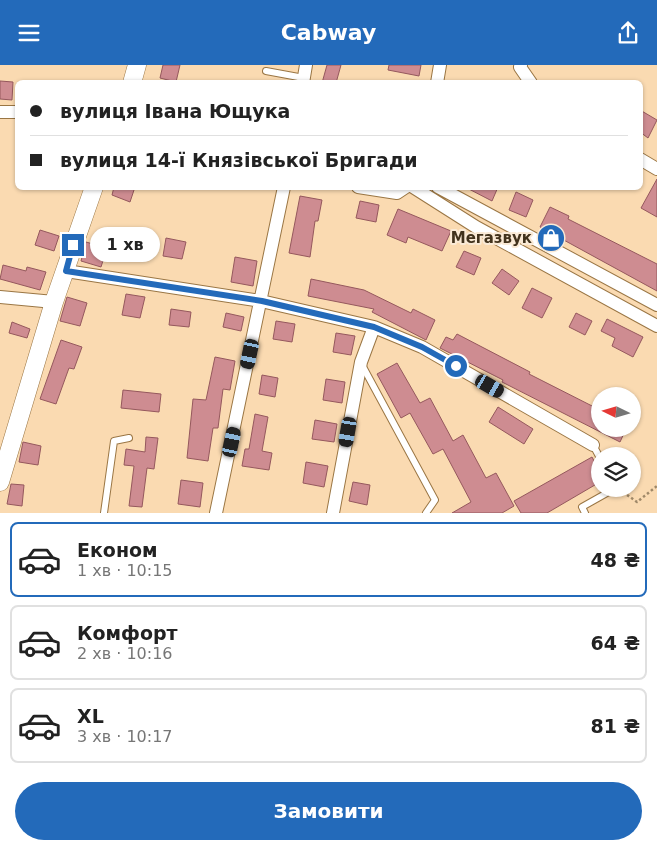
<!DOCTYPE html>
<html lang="uk">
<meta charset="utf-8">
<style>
:root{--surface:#fff;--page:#f6f6f6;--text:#222;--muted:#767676;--line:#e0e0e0;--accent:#236aba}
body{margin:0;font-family:"DejaVu Sans",sans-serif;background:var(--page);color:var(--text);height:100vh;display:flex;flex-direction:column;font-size:19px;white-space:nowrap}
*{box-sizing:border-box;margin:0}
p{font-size:16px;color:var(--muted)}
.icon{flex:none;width:28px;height:28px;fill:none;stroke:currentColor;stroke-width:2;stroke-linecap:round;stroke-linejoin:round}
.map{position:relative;height:448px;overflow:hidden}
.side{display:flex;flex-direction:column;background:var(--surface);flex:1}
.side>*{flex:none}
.hud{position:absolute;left:15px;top:15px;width:628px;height:110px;border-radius:8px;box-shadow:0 1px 4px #0004;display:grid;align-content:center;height:110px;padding:0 15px;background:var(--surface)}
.needle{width:32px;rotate:275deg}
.buttons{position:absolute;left:591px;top:322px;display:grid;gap:10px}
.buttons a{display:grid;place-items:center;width:50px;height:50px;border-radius:50%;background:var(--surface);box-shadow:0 1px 4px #0004;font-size:25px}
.end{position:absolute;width:22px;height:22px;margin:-11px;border:6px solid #236aba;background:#fff;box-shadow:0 0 0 2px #fff}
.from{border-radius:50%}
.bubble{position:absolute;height:35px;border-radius:18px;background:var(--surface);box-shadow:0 1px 4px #0004;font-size:16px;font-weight:800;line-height:35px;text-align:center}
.car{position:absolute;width:15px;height:30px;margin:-15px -8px;border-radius:6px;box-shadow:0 0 4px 1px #0007;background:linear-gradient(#222 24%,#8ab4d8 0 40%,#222 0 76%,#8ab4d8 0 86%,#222 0)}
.hud b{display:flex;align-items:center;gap:18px;height:48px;font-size:19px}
.hud b+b{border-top:1px solid var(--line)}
.hud i{width:12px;height:12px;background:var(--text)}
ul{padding:9px 0 0;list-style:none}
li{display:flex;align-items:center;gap:15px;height:75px;margin:0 10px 8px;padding:0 5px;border:2px solid var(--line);border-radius:8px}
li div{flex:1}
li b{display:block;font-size:19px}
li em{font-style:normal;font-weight:800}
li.active{border-color:var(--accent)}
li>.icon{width:45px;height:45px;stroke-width:1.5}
.cta{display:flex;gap:10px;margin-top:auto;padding:10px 15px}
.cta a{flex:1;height:58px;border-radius:30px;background:var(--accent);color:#fff;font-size:20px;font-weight:800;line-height:58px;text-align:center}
header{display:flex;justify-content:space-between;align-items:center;height:65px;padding:0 15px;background:var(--accent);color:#fff;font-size:22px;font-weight:800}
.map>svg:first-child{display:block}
.building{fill:#ce8c91;stroke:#95585d}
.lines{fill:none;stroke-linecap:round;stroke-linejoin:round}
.lane-casing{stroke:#9a7644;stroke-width:8}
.street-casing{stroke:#9a7644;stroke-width:14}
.secondary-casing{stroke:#9a7644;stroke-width:19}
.path{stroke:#9f8868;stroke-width:2.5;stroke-dasharray:2.5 2.5;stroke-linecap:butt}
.lane{stroke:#fff;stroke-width:6}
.street{stroke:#fff;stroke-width:12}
.secondary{stroke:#fff;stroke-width:18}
.route{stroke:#236aba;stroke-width:6}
.labels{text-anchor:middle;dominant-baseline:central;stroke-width:4;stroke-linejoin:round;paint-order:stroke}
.poi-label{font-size:15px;font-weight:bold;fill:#41321c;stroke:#faead6;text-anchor:end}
</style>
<header><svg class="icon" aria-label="menu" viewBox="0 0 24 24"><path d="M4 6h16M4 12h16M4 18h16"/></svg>Cabway<svg class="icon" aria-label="share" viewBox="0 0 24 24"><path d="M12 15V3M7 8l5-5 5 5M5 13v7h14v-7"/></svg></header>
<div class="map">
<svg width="657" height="448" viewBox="0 0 657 448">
<rect width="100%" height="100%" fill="#fadab1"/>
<!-- building -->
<path class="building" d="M163,0H180L176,17L160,13Z
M327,0H341L336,18H322Z
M389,0H421L419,11L388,5Z
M0,16L13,17L12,35L0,34Z
M640,45L657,55L648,73L640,67Z
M657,114V152L641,143Z
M114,122H135L130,137L112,130Z
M465,122H498L492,136Z
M516,127L533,135L526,152L509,145Z
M300,131L322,135L318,156H315L310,192L289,188Z
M360,136L379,140L376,157L356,153Z
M550,142L569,151L568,154L657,199V226L540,162Z
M398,144L451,166L442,186L408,172L406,178L387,170Z
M115,163L141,169L137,187L111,181Z
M40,165L59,171L54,186L35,180Z
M166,173L186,177L182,194L163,191Z
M86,177L107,183L101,202L81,196Z
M464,186L481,193L474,210L456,202Z
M235,192L257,196L253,221L231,217Z
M3,200L26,206L27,202L46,207L40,225L0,214Z
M502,204L519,216L509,230L492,218Z
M311,214L364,225L411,248L413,244L435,255L426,275L372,247L374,244L308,231Z
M532,223L552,233L542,253L522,243Z
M126,229L145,232L140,253L122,250Z
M67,232L87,238L80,261L60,256Z
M171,244L191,247L189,262L169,260Z
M226,248L244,252L241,266L223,262Z
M576,248L592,256L585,270L569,262Z
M607,254L643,272L633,292L612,281L615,273L601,266Z
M276,256L295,259L292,277L273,274Z
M12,257L30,264L27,273L9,268Z
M336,268L355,271L351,290L333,287Z
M457,269L530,307L529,309L600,345V364H626L620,377L502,317L503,315L440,283L446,272L453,275Z
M61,275L82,282L74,304L69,303L56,339L40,334Z
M215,292L235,296L230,325L223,324L218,363H213L208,396L187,393L193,334L206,335Z
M397,298L420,338L430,333L453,376L463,370L486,413L496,408L514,441L502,448H452L471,437L443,384L433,389L410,348L401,353L377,309Z
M262,310L278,313L275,332L259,329Z
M326,314L345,317L342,338L323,335Z
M123,325L161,329L159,347L121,343Z
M498,342L533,364L524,379L489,357Z
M255,349L268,352L262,386L272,388L269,405L242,401L245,384H249Z
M315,355L337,359L334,377L312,374Z
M146,372L158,373L154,404L147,403L142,442L129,441L134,401L124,400L126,384L145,387Z
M23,377L41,381L38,400L19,397Z
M592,392L600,407V417L547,448H521L514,436Z
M306,397L328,401L324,422L303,418Z
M181,415L203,418L200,442L178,439Z
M353,417L370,420L367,440L349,436Z
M11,419L24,420L22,441L7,439Z"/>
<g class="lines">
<defs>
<path id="lane" d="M266,6L304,13
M362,300L435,435L426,448
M593,380L600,393
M104,448L114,376L129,373
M585,448L582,442L614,424"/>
<path id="street" d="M521,0L520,2L531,18
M303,18L306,0
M437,18L440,0
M0,47H18
M640,94L657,104
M358,122L397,128L406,122
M413,122L476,162L657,261
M438,122L657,240
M66,206L261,236L374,262L422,282L593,380
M0,232L54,237
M216,448L284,122
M333,448L361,297L374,262"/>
<path id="secondary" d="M132,18L137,0
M0,417L54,237L94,122"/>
</defs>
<!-- lane casing -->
<use href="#lane" class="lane-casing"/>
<!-- street casing -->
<use href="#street" class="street-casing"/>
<!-- secondary casing -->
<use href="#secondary" class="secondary-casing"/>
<!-- path -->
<path class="path" d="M623,427L637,437L657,421"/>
<!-- lane -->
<use href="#lane" class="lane"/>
<!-- street -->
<use href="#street" class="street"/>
<!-- secondary -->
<use href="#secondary" class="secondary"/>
</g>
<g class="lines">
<!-- route -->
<path class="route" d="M73,180L66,206L262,236L374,262L422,282L456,301"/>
</g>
<!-- icons -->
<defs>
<symbol id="shop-disc" viewBox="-11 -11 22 22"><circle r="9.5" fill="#236aba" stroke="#faead6"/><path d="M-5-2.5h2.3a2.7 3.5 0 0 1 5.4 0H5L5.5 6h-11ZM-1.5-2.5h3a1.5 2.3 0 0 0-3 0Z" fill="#fff"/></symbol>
</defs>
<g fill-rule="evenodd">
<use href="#shop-disc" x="535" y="157" width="32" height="32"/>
</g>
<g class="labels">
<!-- poi labels -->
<g class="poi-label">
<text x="532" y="173">Мегазвук</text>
</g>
</g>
</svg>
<div class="buttons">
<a><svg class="needle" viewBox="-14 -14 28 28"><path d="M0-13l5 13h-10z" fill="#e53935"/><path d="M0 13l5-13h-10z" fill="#767676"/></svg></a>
<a><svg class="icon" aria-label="layers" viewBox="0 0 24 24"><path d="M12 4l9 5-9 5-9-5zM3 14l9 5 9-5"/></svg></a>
</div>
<i class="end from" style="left:456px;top:301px"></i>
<i class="end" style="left:73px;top:180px"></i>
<div class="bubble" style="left:90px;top:162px;width:70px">1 хв</div>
<i class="car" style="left:250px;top:289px;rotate:192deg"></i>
<i class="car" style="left:490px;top:321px;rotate:120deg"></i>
<i class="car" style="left:348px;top:367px;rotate:190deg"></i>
<i class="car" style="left:232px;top:377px;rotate:12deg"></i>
<div class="hud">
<b><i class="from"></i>вулиця Івана Ющука</b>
<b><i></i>вулиця 14-ї Князівської Бригади</b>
</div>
</div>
<section class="side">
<ul>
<li class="active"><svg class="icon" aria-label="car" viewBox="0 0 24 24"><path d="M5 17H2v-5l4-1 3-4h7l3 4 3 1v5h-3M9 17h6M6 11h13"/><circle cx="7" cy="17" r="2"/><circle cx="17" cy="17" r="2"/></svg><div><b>Економ</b><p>1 хв · 10:15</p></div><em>48 ₴</em></li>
<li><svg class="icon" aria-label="car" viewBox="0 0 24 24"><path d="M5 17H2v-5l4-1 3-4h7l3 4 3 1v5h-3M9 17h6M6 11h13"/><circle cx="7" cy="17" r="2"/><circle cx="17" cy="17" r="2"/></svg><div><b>Комфорт</b><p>2 хв · 10:16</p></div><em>64 ₴</em></li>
<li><svg class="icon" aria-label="car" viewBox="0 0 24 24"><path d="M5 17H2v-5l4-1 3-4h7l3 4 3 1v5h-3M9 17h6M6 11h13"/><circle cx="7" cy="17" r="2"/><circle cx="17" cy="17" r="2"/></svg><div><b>XL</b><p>3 хв · 10:17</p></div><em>81 ₴</em></li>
</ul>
<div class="cta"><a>Замовити</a></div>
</section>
